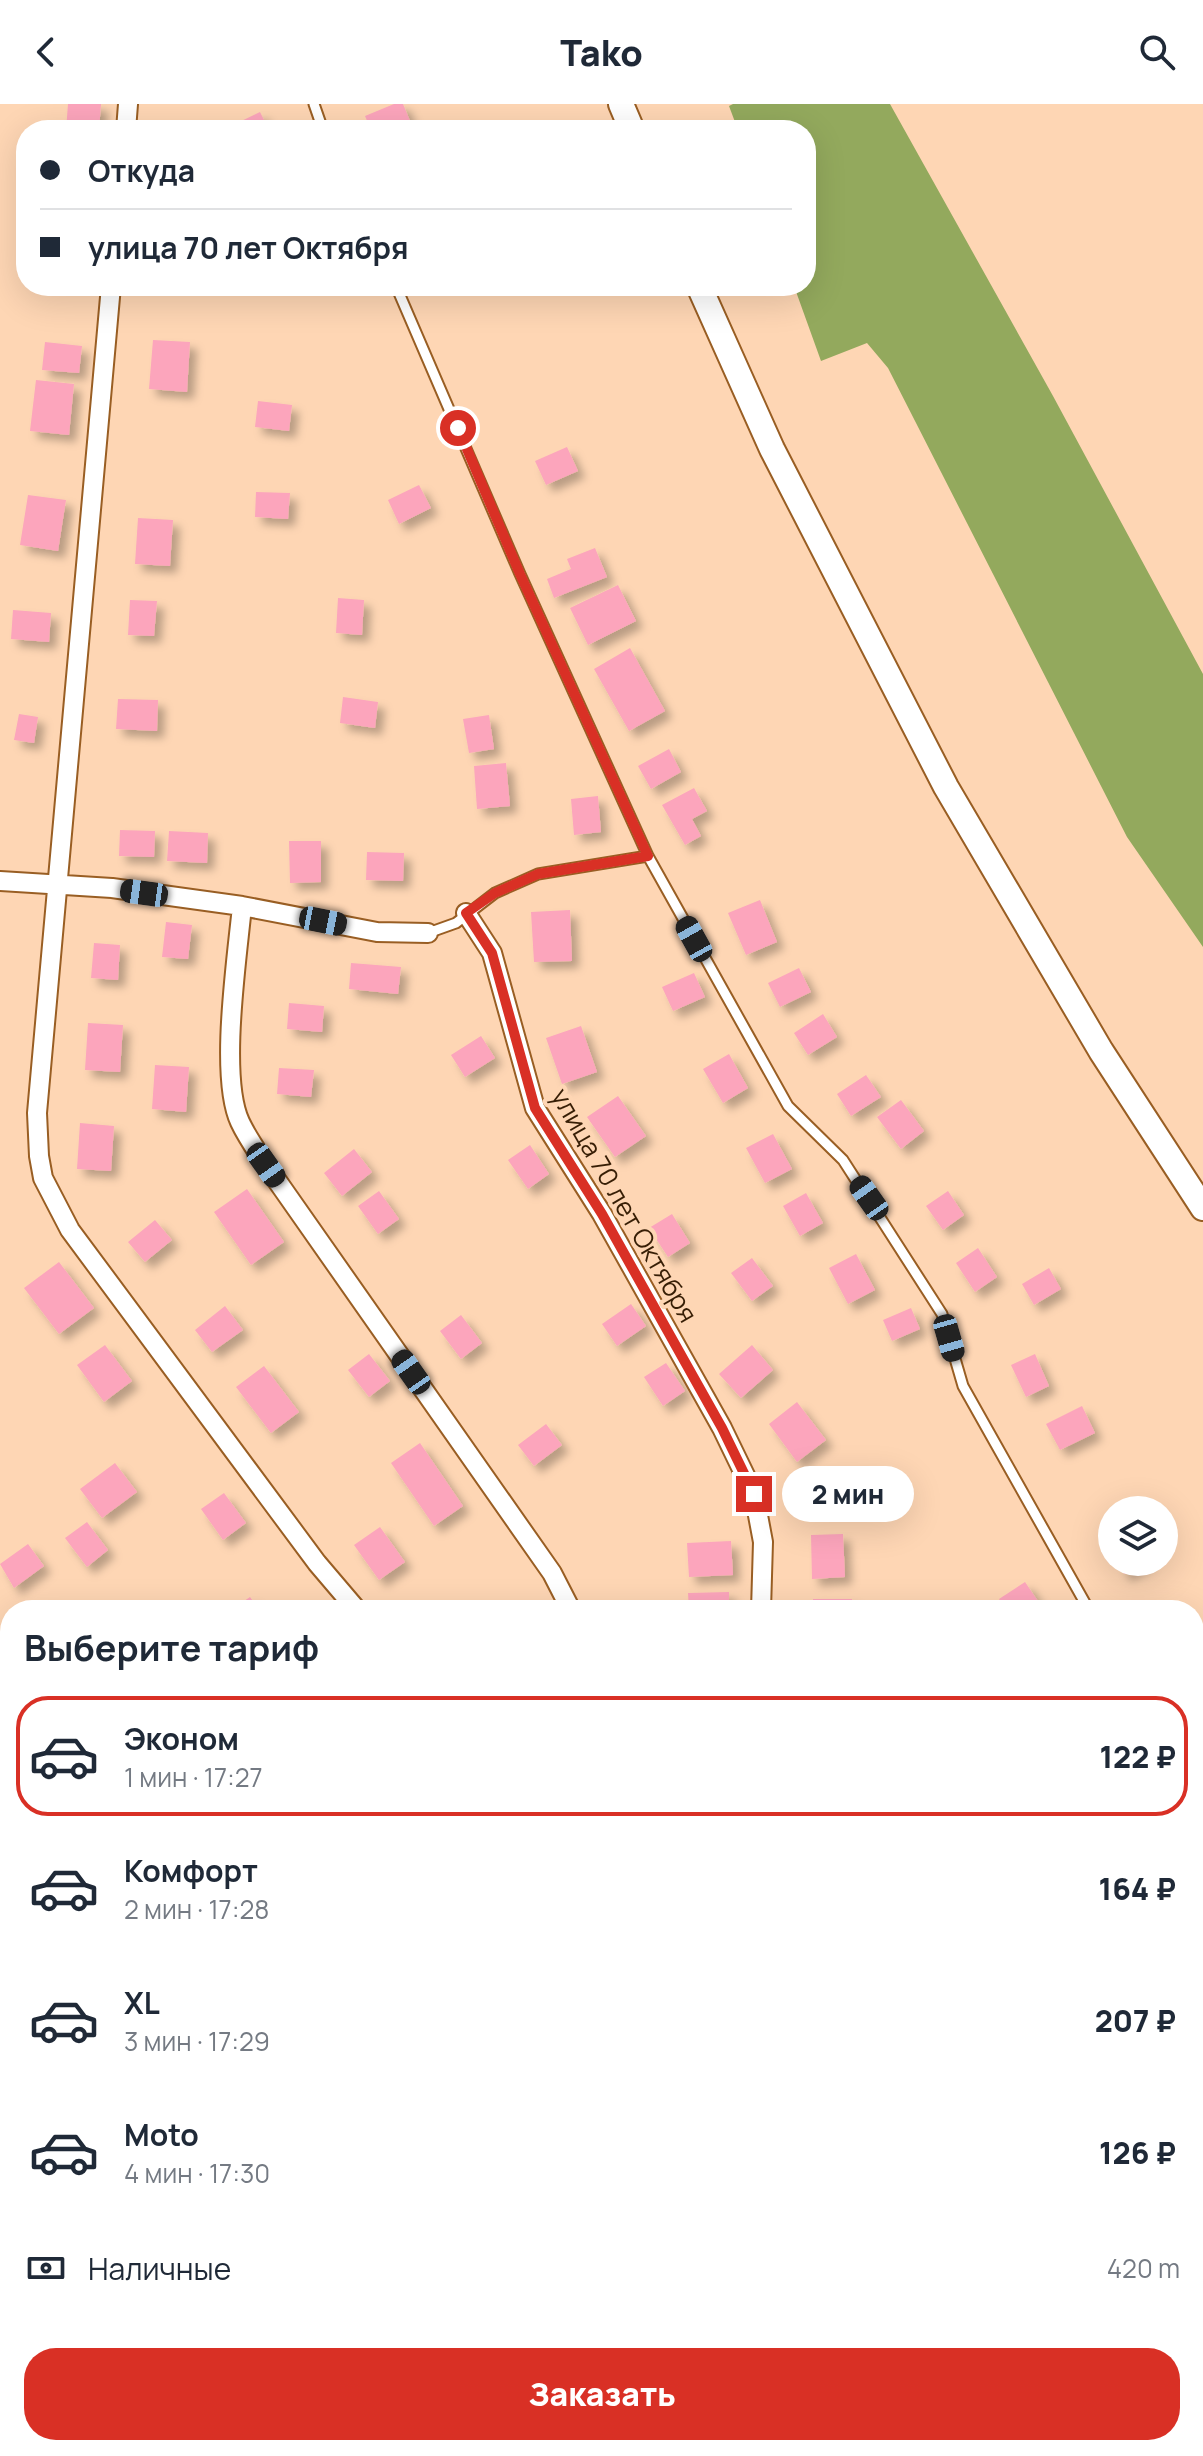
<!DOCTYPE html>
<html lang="ru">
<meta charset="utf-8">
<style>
:root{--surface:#fff;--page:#f2f2f3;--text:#1f2937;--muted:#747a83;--line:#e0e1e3;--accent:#d93025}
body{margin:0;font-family:Manrope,sans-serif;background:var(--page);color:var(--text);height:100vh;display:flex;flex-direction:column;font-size:30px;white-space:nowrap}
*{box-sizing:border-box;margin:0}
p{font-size:26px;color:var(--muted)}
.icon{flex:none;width:44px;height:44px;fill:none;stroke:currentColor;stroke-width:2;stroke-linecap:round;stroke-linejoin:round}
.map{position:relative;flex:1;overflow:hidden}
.drawer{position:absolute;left:0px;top:1496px;width:1204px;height:856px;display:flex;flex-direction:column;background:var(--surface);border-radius:32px 32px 0 0;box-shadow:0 8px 32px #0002}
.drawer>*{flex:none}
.guide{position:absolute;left:16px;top:16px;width:800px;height:176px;border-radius:32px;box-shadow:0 8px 32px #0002;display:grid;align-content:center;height:176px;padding:0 24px;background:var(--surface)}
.buttons{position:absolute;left:1098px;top:1392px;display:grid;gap:16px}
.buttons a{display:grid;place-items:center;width:80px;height:80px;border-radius:50%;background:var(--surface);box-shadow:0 8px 32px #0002;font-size:40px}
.end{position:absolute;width:36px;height:36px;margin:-18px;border:10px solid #d93025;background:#fff;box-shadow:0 0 0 4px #fff}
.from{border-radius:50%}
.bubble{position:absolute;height:56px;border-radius:28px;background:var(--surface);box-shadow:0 8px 32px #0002;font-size:26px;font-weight:800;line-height:56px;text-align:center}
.car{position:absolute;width:24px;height:48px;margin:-24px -12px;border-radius:10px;box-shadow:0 0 6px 2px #0007;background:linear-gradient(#222 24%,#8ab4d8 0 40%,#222 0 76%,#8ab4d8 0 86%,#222 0)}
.guide b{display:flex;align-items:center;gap:28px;height:76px;font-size:30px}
.guide b+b{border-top:2px solid var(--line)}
.guide i{width:20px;height:20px;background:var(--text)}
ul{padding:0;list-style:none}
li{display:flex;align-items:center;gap:24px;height:120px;margin:0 16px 12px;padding:0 8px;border:4px solid transparent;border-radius:32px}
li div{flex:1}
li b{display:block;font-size:30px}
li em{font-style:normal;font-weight:800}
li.selected{border-color:var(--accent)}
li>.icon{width:72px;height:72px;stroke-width:1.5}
h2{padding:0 24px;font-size:36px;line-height:96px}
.pay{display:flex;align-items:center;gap:20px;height:88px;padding:0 24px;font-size:30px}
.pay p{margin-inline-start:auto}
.button{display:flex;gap:16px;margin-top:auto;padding:16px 24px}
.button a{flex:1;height:92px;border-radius:32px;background:var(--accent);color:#fff;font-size:32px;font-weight:800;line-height:92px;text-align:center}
header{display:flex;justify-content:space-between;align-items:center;height:104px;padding:0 24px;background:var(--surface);font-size:36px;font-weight:800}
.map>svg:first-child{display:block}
.forest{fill:#93a95d}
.building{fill:#fca5bc;filter:url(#shadow)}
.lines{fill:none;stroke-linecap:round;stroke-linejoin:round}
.lane-casing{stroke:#995e23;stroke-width:13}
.street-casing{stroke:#995e23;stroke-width:22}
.secondary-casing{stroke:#995e23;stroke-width:28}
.lane{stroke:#fff;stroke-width:9}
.street{stroke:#fff;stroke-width:18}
.secondary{stroke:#fff;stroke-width:24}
.route{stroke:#d93025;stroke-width:10}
.labels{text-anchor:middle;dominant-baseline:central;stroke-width:8;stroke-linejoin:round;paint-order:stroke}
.street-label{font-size:26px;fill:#371e05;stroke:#fed6b4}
</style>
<header><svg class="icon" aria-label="back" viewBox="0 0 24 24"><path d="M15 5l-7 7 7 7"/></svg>Tako<svg class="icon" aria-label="search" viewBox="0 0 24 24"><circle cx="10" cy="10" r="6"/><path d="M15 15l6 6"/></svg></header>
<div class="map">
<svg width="1203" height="2352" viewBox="0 0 1203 2352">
<defs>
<filter id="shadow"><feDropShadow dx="7" dy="7" stdDeviation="4" flood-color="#0004"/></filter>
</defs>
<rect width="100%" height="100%" fill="#fed6b4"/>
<!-- forest -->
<path class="forest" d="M733,0H890L1053,292L1203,570V843L1127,733L888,264L867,239L821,257L794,182H806V26H738L729,2Z"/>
<!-- building -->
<path class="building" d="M68,0H101L99,26H66Z
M394,0H403L413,24L371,26L365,12Z
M260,8L269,26H230L229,23Z
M153,236L190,238L187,288L149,285Z
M45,238L82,242L79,269L42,266Z
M36,276L74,280L69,331L30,327Z
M258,297L292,301L289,327L255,323Z
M567,343L578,367L546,381L535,357Z
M419,381L431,404L399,420L388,396Z
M256,388L290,389L288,415L255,413Z
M28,391L66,396L58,447L20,441Z
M138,414L173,416L170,462L135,460Z
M595,444L607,473L554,494L547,475L571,465L567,455Z
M618,481L636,517L588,541L570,504Z
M338,494L364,496L362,531L336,529Z
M130,496L157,497L154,532L128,531Z
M13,506L51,509L49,538L11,535Z
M630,544L665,607L629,627L594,565Z
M343,593L378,598L375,624L340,619Z
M118,595L158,596L157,627L116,625Z
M19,610L38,613L34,639L14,636Z
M489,611L494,645L469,649L463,615Z
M669,645L681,668L651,685L638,662Z
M506,659L510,702L477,705L474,662Z
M694,684L707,707L692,715L701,732L685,741L662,701Z
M598,692L601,728L574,731L571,695Z
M120,726L155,727L154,753L119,752Z
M169,727L208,729L207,759L167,757Z
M289,737H321V778L290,779Z
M367,748L404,749L403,777L366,776Z
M760,796L777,838L746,851L728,809Z
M570,806L572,857L534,858L531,808Z
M166,818L192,821L188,855L162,853Z
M94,839L120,841L118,876L91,874Z
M351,859L401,863L398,890L349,885Z
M799,864L811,888L780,903L768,879Z
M694,869L705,893L673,907L662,883Z
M289,899L324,902L322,928L287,925Z
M823,910L837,933L808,951L794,929Z
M88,919L123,921L120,968L85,966Z
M581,922L597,968L562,980L546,934Z
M481,932L495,954L465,973L451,951Z
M729,950L748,984L723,999L703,965Z
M155,961L189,963L186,1008L152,1005Z
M279,964L314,966L311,993L277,990Z
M866,971L881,993L851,1012L837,990Z
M618,992L646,1032L615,1053L587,1013Z
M901,996L924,1027L901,1045L877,1013Z
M80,1019L114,1022L111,1067L77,1065Z
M773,1030L792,1065L765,1079L746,1044Z
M530,1041L549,1070L528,1085L508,1056Z
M354,1045L372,1068L342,1092L324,1069Z
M247,1085L284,1138L251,1161L214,1108Z
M379,1087L399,1115L378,1130L358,1102Z
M948,1087L964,1111L943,1126L926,1102Z
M806,1089L823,1119L800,1132L783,1102Z
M672,1110L690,1139L668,1153L649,1124Z
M155,1116L172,1136L145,1158L128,1138Z
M978,1144L997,1173L975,1188L956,1159Z
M856,1150L875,1186L848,1200L829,1164Z
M752,1154L773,1182L752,1197L731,1169Z
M59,1158L94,1204L59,1230L24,1184Z
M1049,1164L1061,1185L1034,1201L1022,1180Z
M631,1200L646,1222L617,1242L602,1220Z
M225,1202L243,1226L212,1248L195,1226Z
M911,1204L920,1225L892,1237L883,1216Z
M461,1211L482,1239L461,1255L440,1227Z
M105,1241L132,1277L104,1298L77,1261Z
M752,1241L773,1266L741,1294L719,1270Z
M369,1250L390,1277L369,1293L348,1266Z
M1035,1250L1049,1282L1026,1293L1011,1261Z
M666,1259L685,1287L663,1302L644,1273Z
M264,1262L299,1308L271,1329L236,1283Z
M797,1298L826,1336L797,1358L769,1320Z
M1082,1302L1095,1329L1060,1346L1046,1320Z
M546,1320L562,1341L534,1362L518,1341Z
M420,1339L463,1402L434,1422L391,1359Z
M115,1359L137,1388L102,1414L80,1385Z
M224,1389L246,1419L223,1436L201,1405Z
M87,1418L108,1446L87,1463L65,1434Z
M380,1423L405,1458L379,1476L354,1441Z
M843,1430L845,1473L812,1475L811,1431Z
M731,1437L733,1471L689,1473L687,1439Z
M28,1440L44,1462L14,1484L0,1460Z
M1118,1458H1149L1124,1470Z
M1025,1478L1044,1506H1006L999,1495Z
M729,1488V1506H689L688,1489Z
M250,1493L259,1506H231Z
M813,1495H852V1506H813Z
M1194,2191L1203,2201V2219L1194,2228Z
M211,2342H257L258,2351L212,2352Z
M875,2342H913L922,2352H883Z
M1134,2342H1169L1178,2352H1123Z"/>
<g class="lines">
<defs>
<path id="lane" d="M314,0L323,26
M396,182L520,470L648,752
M428,829L456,819L495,789L538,770L648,752L788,1002L843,1056L942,1210L963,1282L1089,1506"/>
<path id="street" d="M126,26L128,0
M111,182L37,1009L39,1052L43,1074L70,1126L317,1459L357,1506
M0,777L112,784L242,802L377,828L428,829
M242,802C237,855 219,973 240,1018C247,1033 257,1047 266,1061L552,1469L571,1506
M466,809L492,849L535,1004L602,1110L722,1324L754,1390L763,1438L761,1506
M1194,1597L1203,1591
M0,1714L10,1712
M1194,2254L1203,2245
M137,2342L138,2352
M789,2342L801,2352
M479,2352V2342"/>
<path id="secondary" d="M621,0L632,26
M699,182L772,345L946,683L1101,947L1203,1104"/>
</defs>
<!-- lane casing -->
<use href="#lane" class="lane-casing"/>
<!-- street casing -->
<use href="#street" class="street-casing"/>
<!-- secondary casing -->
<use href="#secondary" class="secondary-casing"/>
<!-- lane -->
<use href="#lane" class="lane"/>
<!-- street -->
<use href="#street" class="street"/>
<!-- secondary -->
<use href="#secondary" class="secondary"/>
</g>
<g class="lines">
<!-- route -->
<path class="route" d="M458,324L520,470L648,752L538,770L495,789L466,809L492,849L535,1004L602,1110L722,1324L754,1390"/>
</g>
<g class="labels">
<!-- street labels -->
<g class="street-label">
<text transform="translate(625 1101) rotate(60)">улица 70 лет Октября</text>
</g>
</g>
</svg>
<div class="buttons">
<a><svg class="icon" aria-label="layers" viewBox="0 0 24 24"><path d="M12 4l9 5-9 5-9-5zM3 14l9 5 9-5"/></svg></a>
</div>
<i class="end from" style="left:458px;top:324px"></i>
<i class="end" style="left:754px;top:1390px"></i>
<div class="bubble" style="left:782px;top:1362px;width:132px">2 мин</div>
<i class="car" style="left:144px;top:789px;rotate:278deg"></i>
<i class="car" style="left:323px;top:817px;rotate:101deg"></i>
<i class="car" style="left:694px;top:835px;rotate:331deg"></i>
<i class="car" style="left:266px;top:1061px;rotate:145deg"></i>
<i class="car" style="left:869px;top:1094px;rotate:325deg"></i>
<i class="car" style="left:949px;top:1234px;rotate:164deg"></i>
<i class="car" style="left:411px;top:1268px;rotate:325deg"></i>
<div class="guide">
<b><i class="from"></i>Откуда</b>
<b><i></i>улица 70 лет Октября</b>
</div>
<section class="drawer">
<h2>Выберите тариф</h2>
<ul>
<li class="selected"><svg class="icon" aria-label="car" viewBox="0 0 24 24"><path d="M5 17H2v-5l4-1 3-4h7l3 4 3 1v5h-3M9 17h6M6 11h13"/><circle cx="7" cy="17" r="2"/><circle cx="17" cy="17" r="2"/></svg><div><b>Эконом</b><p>1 мин · 17:27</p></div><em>122 ₽</em></li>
<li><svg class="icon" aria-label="car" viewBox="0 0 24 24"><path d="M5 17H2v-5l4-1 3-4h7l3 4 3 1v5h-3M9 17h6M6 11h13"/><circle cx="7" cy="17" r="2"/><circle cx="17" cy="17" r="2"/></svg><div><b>Комфорт</b><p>2 мин · 17:28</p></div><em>164 ₽</em></li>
<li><svg class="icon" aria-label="car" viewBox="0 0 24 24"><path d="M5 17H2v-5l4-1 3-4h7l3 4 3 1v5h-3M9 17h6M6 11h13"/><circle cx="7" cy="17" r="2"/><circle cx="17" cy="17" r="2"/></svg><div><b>XL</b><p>3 мин · 17:29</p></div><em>207 ₽</em></li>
<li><svg class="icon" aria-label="car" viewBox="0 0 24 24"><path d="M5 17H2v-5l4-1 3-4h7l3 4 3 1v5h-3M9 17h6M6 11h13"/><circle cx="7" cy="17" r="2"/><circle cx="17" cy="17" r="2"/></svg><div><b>Moto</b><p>4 мин · 17:30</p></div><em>126 ₽</em></li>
</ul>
<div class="pay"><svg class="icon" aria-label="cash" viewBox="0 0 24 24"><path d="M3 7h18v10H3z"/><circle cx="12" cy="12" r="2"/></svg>Наличные<p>420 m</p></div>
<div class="button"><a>Заказать</a></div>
</section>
</div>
